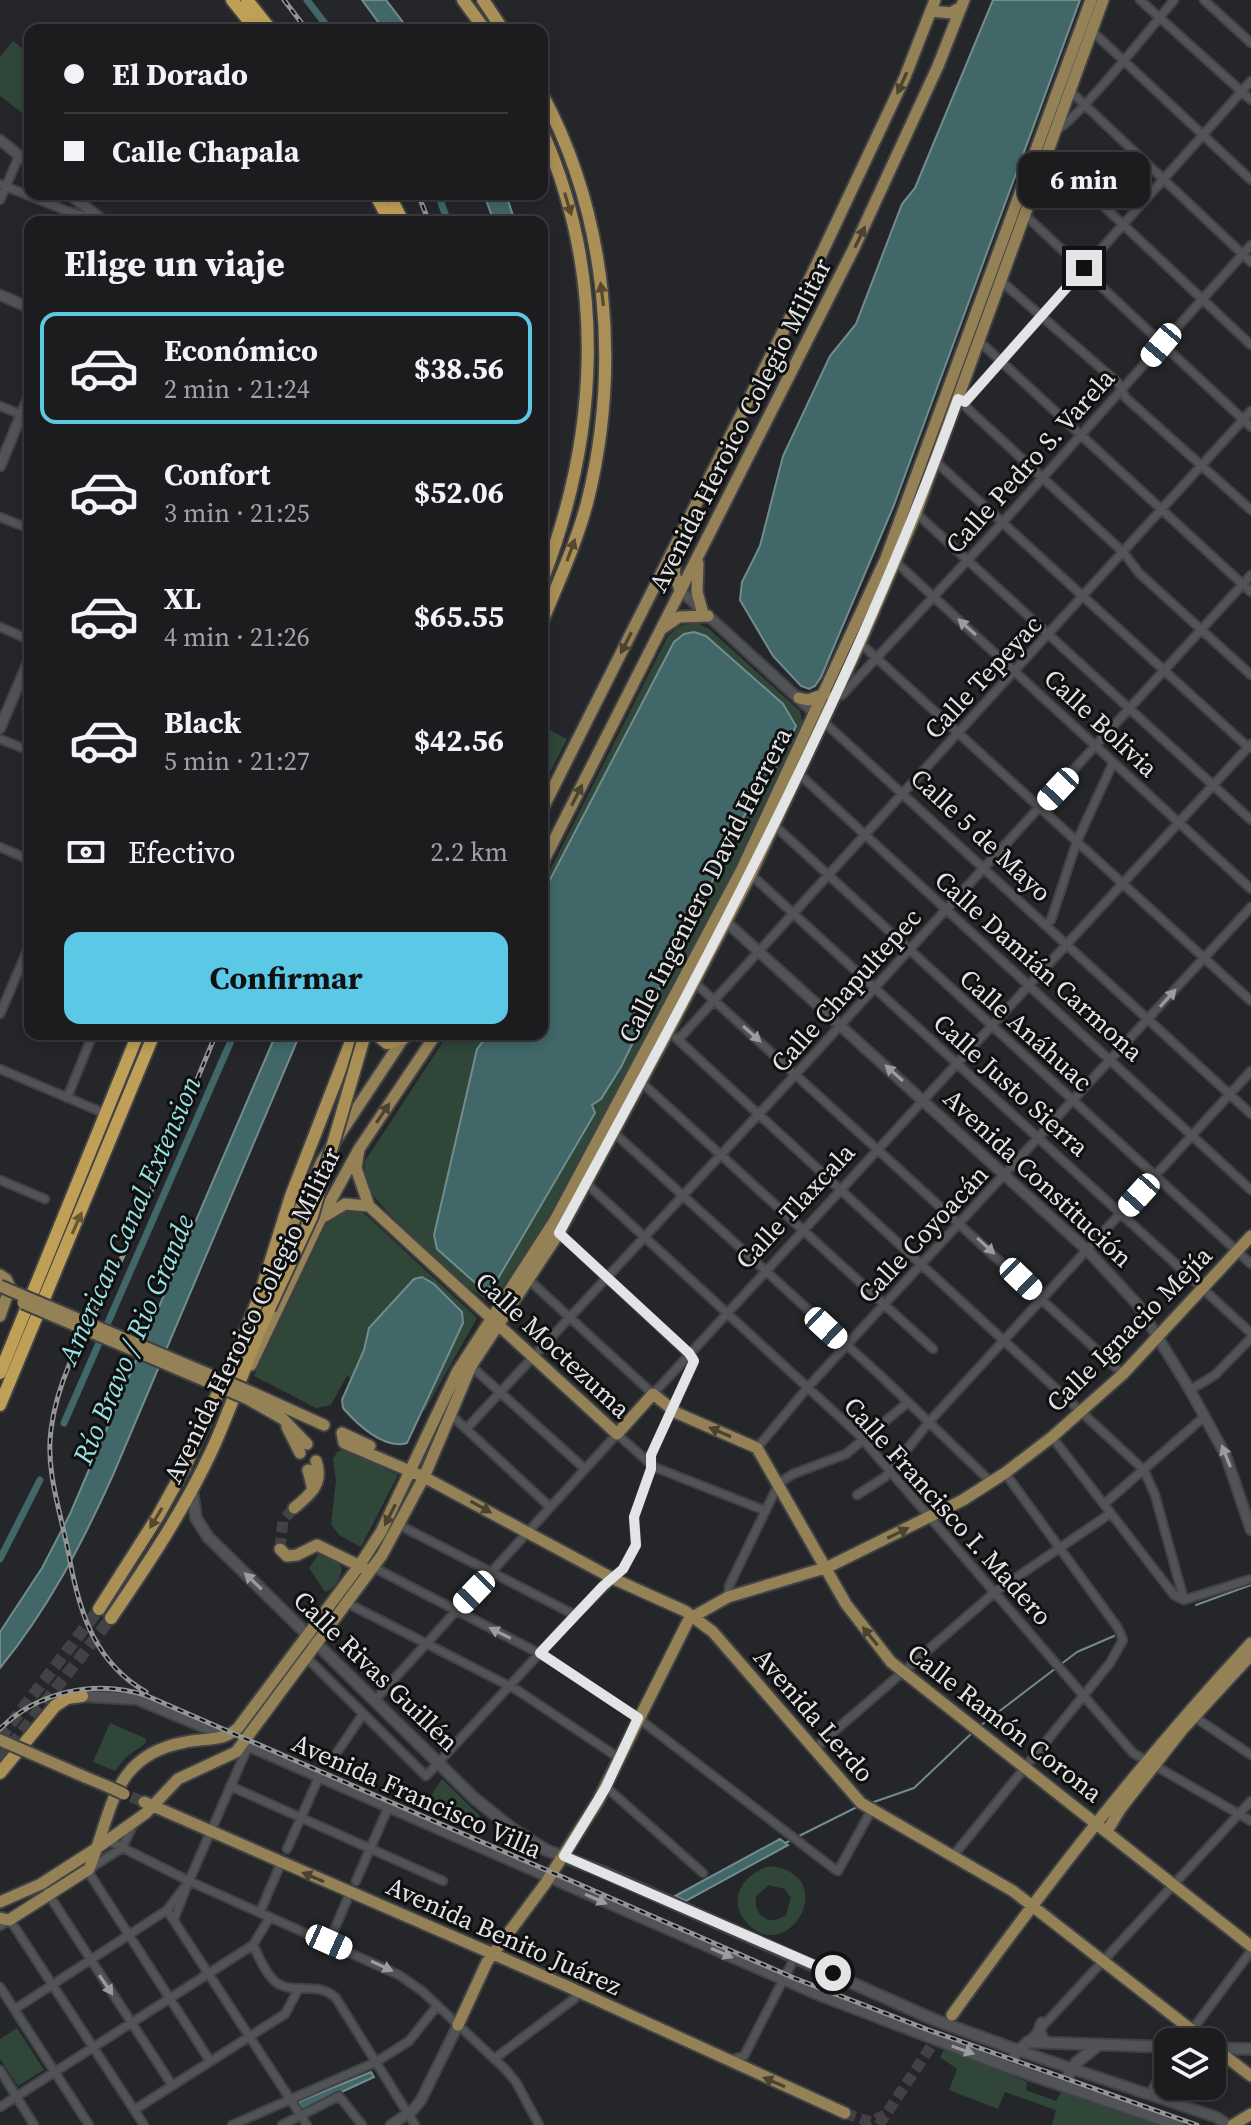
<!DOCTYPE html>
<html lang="es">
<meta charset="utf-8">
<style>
:root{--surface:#1c1c1f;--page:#252528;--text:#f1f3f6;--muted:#a0a1a4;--line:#3a3a3d;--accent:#5bc8e6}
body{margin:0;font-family:"Source Serif 4",serif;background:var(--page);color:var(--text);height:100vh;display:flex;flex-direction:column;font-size:30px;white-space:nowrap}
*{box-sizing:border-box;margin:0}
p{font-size:26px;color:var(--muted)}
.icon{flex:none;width:44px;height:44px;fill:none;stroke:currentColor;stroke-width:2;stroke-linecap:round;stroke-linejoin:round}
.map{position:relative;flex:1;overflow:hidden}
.drawer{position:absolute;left:24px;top:216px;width:524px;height:824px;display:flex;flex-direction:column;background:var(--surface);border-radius:16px;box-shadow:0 4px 12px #0003,0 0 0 2px var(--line)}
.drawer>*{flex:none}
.guide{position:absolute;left:24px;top:24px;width:524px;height:176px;border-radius:16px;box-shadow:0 4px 12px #0003,0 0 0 2px var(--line);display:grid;align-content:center;height:176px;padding:0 40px;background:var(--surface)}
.fabs{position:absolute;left:1154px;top:2028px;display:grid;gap:16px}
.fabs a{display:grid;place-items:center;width:72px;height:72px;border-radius:16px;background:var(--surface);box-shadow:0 4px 12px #0003,0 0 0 2px var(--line);font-size:40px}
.end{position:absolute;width:36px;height:36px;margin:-18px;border:10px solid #e3e4e6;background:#111;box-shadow:0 0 0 4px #111}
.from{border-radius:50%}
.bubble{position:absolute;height:56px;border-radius:16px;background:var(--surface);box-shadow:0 4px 12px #0003,0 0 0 2px var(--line);font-size:26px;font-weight:700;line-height:56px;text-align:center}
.car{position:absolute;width:24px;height:48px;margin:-24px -12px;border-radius:10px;box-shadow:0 0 6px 2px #0007;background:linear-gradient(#fff 24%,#345 0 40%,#fff 0 76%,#345 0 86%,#fff 0)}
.guide b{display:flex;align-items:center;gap:28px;height:76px;font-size:30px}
.guide b+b{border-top:2px solid var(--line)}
.guide i{width:20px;height:20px;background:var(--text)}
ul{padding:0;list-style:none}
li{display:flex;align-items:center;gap:24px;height:112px;margin:0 16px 12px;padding:0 24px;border:4px solid transparent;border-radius:16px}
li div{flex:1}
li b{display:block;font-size:30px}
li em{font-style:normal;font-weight:700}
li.on{border-color:var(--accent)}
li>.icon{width:72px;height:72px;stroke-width:1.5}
h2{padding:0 40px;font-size:36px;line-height:96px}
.pay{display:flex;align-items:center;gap:20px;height:88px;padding:0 40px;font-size:30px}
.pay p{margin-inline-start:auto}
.button{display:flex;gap:16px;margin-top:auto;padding:16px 40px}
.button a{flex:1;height:92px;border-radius:16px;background:var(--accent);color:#111;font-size:32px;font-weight:700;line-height:92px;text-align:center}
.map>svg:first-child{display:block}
.green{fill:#2f4639;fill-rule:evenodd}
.water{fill:#416768;stroke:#728c8e;stroke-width:2}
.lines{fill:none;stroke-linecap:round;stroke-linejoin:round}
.stream{stroke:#728c8e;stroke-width:2}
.canal{stroke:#416768;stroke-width:7}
.primary-tunnel{stroke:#424245;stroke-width:11;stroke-dasharray:11 5.5;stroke-linecap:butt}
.trunk-tunnel{stroke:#424245;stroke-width:12;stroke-dasharray:12 6;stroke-linecap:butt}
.minor-casing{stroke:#414245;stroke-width:11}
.tertiary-casing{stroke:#414245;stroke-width:13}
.secondary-casing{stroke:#414245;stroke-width:14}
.primary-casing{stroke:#414245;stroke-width:15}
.trunk-casing{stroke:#414245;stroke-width:16}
.motorway-casing{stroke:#414245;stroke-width:16}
.minor{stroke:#525356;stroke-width:7}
.tertiary{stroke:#525356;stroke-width:9}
.secondary{stroke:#525356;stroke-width:10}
.primary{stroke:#948156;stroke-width:11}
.trunk{stroke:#aa9056;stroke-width:12}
.motorway{stroke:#c09f56;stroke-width:12}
.rail-casing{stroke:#949597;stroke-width:5}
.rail{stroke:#0f0f10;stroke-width:2;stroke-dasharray:6;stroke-linecap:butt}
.primary-bridge-casing{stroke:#414245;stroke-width:15;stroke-linecap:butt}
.trunk-bridge-casing{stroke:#414245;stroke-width:16;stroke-linecap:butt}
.primary-bridge{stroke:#948156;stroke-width:11}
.trunk-bridge{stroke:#aa9056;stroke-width:12}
.oneway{fill:#4b4230}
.oneway2{fill:#554930}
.oneway3{fill:#9a9c9e}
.oneway4{fill:#685733}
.route{stroke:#e3e4e6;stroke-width:10}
.labels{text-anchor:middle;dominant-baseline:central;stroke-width:6;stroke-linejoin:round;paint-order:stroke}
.street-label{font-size:26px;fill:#e3e4e6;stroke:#0f0f10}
.water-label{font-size:28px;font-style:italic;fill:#97e1e4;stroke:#0f0f10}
</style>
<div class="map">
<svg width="1251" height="2125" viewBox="0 0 1251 2125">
<rect width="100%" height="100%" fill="#252629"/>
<!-- green -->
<path class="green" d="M13,41L30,54V119L0,96V57Z
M694,622L708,628L800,711L803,725L736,866L683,967L540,1232L497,1295L488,1300C468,1293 382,1210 370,1191C364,1181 364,1172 365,1161L448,1034H542V886L668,636L678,627Z
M542,726L567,739L542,788Z
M344,1210L358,1211L366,1215L477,1318L425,1410L347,1376L331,1405L316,1408L254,1376L326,1225Z
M344,1449L398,1475L361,1547L339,1535L331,1524L336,1480L333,1459L337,1452Z
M320,1552L337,1561L342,1568C341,1578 335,1589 325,1592L309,1568Z
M110,1723L145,1738L146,1743L126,1757L115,1771L93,1762Z
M442,1779L488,1824L487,1826L432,1802L429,1799Z
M770,1866C843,1875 787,1969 746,1922C726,1899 745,1872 770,1866ZM769,1885L785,1889L791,1898L786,1915C770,1927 753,1916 756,1896Z
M17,2028L44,2070L18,2086L0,2059V2039Z
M945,2048L1027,2082L1026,2090L1056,2101L1062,2091L1167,2125H1052L1056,2110L1005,2092L998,2109L949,2090L957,2069L940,2057Z"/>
<!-- water -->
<path class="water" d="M362,0H386L409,30H384Z
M993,0H1080L894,505L821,677L815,686L809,689L801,686L773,656L740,600L742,582L760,546L783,456L830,356L856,324L902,204L915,188Z
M484,194H506L515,222H494Z
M694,632L706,636L783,704L796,726L772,774L752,800L621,1067L601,1099L592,1105L595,1113L493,1287L481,1288L437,1249L434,1235L477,1049L489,1034H542V895L674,642L684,634Z
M276,1034H300L113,1475C82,1544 48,1609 0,1668V1632L42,1568L70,1514Z
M422,1277L434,1284L462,1312L463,1323L407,1443C384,1450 357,1424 343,1408L342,1400L364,1350L369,1328L414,1279Z
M780,1839L788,1845L686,1901L675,1896Z
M371,2072L374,2077L303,2110L299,2104L300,2101Z"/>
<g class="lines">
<!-- stream -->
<path class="stream" d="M1196,1605L1251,1585
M980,1726L1077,1652L1114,1636
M871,1803L914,1788L972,1733
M785,1843L857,1807"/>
<!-- canal -->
<path class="canal" d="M307,0L330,30
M438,194L448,222
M64,1423L234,1034
M0,1559L40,1480"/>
<!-- primary-tunnel -->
<path class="primary-tunnel" d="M280,1549L283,1520L294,1508
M131,1797L144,1802
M845,2113L870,2122L885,2115
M879,2125L951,2016"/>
<!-- trunk-tunnel -->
<path class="trunk-tunnel" d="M0,1738L99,1609
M0,1760L111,1618"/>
<defs>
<path id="minor" d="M1140,0L1251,100
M1204,0L1251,43
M1092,31L1251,180
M1070,91L1251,262
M1055,131C1074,124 1156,22 1174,0
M1047,153L1251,345
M0,184L67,211L99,220
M0,200L19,156
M1025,215L1251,427
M1001,281L1118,383L1126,398L1251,510
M979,341L1251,592
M964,402L966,407L1124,553L1139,573L1251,675
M965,402L1251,81
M0,406L30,418
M935,461L1249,748
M916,513L1251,820
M0,517L30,529
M892,561L900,566L1251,889
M0,627L30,640
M860,643L1251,1001
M833,699L842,695L1003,522L1251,245
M823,721L1251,1114
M0,739L30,751
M798,773L1251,1190
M774,825L1251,1264
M0,847L30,860
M748,872L1251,1333
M1046,925L1051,920L1077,841L1113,763
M694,982L1123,1374
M0,1014L30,944
M676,1038L1144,1470L1155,1495L1184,1600
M678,1040L1251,411
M0,1069L106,1114
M641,1082L933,1349
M67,1098L93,1034
M611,1130L882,1377L991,1482
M0,1180L45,1199
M586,1183L858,1434L1133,1753L1251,1821
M529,1280L653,1394L1251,744
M471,1366L585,1469
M1190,1390L1215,1375L1251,1338
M449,1413L550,1507
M467,1428L796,1074L1251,575
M1052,1437L1174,1595L1184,1600
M757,1448L808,1387L1251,907
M857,1495L885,1477L929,1422L1251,1071
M1104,1504L1205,1416
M399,1525L575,1615
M371,1566L546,1657L638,1718L833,1868L838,1871L872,1809
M728,1597L729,1586L779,1483L793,1474L846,1454L907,1403
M1184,1600L1251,1579
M347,1603L517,1690L619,1758
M306,1657L426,1776L575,1615L623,1569L636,1545L634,1517L651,1469V1455L693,1364V1358L559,1233
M375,1700L617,1434L654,1467L766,1511
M1193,1716L1251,1755
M814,1749L995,1592L1111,1513
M334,1757L363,1714
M230,1786L443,1881
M606,1787L703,1873
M134,1823L122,1848L89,1869L91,1876L210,2061
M107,1840L189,1881L399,1975L422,1991L505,2069L516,2082L539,2125
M287,1849L319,1777
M953,1856L1110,1663L1123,1640L1118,1628L1005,1473
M356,1881L388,1808
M47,1892L172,2085
M167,1910L307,2125
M260,1912L281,1863
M174,1919L189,1881
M0,1926L9,1920L14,1926L144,2125
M329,1942L350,1893
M253,1945C259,1957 266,1975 277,1983C296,1995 319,1981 336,1998L415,2125
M0,1987L89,2125
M15,2009L167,1910L189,1881L250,1742
M1028,2042L1251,1801
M1183,2042L1251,1951
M494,2059L574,1999L578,1992
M733,2059L744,2056L795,1957
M0,2070L34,2125
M1149,2095L1168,2062
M0,2107L253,1945L270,1917
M134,2110L285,2014L299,1988
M232,2125L376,2062L409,2041L437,2006
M282,2125L339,2096L362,2125"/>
<path id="tertiary" d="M0,140L30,164
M69,194L105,222
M0,295L30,308
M0,466L30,394
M680,590L823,721
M0,728L30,658
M723,919L1088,1251L1138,1305L1190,1390L1226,1456L1251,1530
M1017,2050L1216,2117L1228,2125
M391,2125L413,2110L421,2100L458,2025"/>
<path id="secondary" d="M192,1489L196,1518L208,1537L474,1798L514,1830L546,1850L603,1872L935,2020L1017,2050
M82,1696L137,1699L226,1736
M243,1743L820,1995L1008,2067L1178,2125
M1042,2023L1039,2031L1044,2041
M1213,2048L1251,2049
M1015,2054L1028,2042L1168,2047
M1069,2074L1076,2063L1097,2046"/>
<path id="primary" d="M931,11L951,13L961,7
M678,548L674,573L680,590
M698,563L697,592L702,610
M663,628L679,617L708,616
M799,698L808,700L825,694
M542,810L812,274L905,77L935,0
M542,864L855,246L938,66L964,0
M359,1149L356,1168L369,1206L617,1434L653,1394L677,1413L757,1448L846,1604L891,1662L1251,1946
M325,1216L345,1204L369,1206
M277,1258L322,1161L406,1034
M0,1275L6,1279L10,1287L0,1316
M251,1365L320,1220L359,1149L436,1034
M251,1392L324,1425
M248,1399L283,1419L307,1444
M287,1427L300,1453
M342,1433L344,1443L424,1477L614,1579L685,1611L713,1632L861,1803L1013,1891L1207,2042
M342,1433L370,1446
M308,1470L313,1490
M294,1508C311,1494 324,1483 316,1461
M280,1549L287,1556L297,1555L317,1545L364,1568
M85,1777L109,1787
M144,1802L562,1984L845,2113
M1107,1831L1121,1808L1182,1730L1251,1655
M0,1902L41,1884L97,1848L146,1813L178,1779L236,1752L382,1555L424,1477L471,1366L559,1233L668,1032L751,874L860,643L916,513L1103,0
M0,1918L9,1920L89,1869C113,1811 111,1755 186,1742C204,1738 223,1742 238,1728L359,1566L381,1532L457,1372L555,1220L742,869L886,558L1091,0
M952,2015C1045,1886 1142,1760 1251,1643
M458,2025L487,1962L545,1884L598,1801L689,1619L728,1597L828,1567L963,1500L1005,1473L1052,1437L1123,1374L1251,1236
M1212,2046L1251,2076
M1233,2125L1251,2114"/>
<path id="trunk" d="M463,0L485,30
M483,0L503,30
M542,94C608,217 621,368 587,503C576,544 558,583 542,622
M542,131C607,277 599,435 542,581
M376,1034L387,1043L404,1038
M99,1609L158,1516L184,1469L242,1339L260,1295L291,1196L354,1034
M111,1618C148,1564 184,1510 212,1450C233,1404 248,1356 269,1309
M0,1773L55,1706L67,1698L82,1696"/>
<path id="motorway" d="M232,0L256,30
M247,0L271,30
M375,194L390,222
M389,194L403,222
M0,1373L138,1034
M0,1405L154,1034"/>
</defs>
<!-- minor casing -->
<use href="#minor" class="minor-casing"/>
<!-- tertiary casing -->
<use href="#tertiary" class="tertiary-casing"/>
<!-- secondary casing -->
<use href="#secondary" class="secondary-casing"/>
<!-- primary casing -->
<use href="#primary" class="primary-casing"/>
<!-- trunk casing -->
<use href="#trunk" class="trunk-casing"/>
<!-- motorway casing -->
<use href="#motorway" class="motorway-casing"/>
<!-- minor -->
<use href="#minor" class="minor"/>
<!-- tertiary -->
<use href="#tertiary" class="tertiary"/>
<!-- secondary -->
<use href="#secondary" class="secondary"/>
<!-- primary -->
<use href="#primary" class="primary"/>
<!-- trunk -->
<use href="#trunk" class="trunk"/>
<!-- motorway -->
<use href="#motorway" class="motorway"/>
<defs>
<path id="rail" d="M284,0L307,30
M418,194L429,222
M146,1692C96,1663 80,1615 70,1561C63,1519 45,1473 51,1430C58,1372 92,1319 117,1268C153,1192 183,1112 216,1034
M0,1729C37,1692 94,1679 145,1695L794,1978L926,2029L1197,2125"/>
</defs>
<!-- rail casing -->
<use href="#rail" class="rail-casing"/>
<!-- rail -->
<use href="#rail" class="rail"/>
<defs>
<path id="primary-bridge" d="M0,1286L251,1392
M23,1303L248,1399
M0,1740L85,1777
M109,1787L124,1794"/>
<path id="trunk-bridge" d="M269,1309L312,1216L365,1034"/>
</defs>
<!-- primary-bridge casing -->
<use href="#primary-bridge" class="primary-bridge-casing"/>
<!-- trunk-bridge casing -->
<use href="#trunk-bridge" class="trunk-bridge-casing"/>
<!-- primary-bridge -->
<use href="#primary-bridge" class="primary-bridge"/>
<!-- trunk-bridge -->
<use href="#trunk-bridge" class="trunk-bridge"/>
</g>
<!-- one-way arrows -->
<defs><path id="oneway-solid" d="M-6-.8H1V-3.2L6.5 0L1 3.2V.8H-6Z" transform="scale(2)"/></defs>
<g class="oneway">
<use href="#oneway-solid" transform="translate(902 83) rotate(114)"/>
<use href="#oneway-solid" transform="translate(860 237) rotate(-64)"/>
<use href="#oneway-solid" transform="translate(626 643) rotate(117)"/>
<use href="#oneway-solid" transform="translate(577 795) rotate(-63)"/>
<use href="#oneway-solid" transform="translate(383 1113) rotate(-56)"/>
<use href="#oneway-solid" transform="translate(720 1432) rotate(-157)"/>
<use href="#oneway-solid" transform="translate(481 1507) rotate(29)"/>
<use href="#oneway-solid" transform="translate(390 1515) rotate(117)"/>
<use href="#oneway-solid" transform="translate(898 1533) rotate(-26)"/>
<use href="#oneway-solid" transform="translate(870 1636) rotate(-129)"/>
<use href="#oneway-solid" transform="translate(313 1877) rotate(-157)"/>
<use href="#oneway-solid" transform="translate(774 2082) rotate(-157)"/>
</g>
<g class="oneway2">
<use href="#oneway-solid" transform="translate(568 204) rotate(73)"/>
<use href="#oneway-solid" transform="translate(602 294) rotate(-97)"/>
<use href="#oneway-solid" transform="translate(571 550) rotate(-70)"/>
<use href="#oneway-solid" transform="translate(156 1518) rotate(121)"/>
</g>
<g class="oneway3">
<use href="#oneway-solid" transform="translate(967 627) rotate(-138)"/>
<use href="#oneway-solid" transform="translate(1168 998) rotate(-48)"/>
<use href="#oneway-solid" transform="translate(752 1034) rotate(42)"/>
<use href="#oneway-solid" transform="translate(894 1073) rotate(-138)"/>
<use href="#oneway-solid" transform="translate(986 1246) rotate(43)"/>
<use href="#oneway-solid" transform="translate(1226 1456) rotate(-112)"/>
<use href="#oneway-solid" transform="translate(253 1581) rotate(-136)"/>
<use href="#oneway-solid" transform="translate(500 1633) rotate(-153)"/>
<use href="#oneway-solid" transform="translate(596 1899) rotate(24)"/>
<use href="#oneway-solid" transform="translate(722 1953) rotate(23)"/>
<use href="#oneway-solid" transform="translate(382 1966) rotate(25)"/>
<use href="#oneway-solid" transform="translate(106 1985) rotate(56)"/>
<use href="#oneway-solid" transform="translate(963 2050) rotate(19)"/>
</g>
<use class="oneway4" href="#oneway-solid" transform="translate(77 1223) rotate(-66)"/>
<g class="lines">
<!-- route -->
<path class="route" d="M833,1973L564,1856L606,1787L638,1718L540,1653L603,1586L623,1569L636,1545L634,1517L651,1469V1455L694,1361L689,1353L559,1233C706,962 853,690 958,399L965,402L1084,268"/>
</g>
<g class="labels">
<!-- street labels -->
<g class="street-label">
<text transform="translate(740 425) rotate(-63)">Avenida Heroico Colegio Militar</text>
<text transform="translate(1030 461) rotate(-48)">Calle Pedro S. Varela</text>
<text transform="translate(983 677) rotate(-47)">Calle Tepeyac</text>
<text transform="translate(1101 723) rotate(43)">Calle Bolivia</text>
<text transform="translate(981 835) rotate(43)">Calle 5 de Mayo</text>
<text transform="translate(705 885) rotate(-63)">Calle Ingeniero David Herrera</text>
<text transform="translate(1039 966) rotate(42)">Calle Damián Carmona</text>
<text transform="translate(846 990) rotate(-48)">Calle Chapultepec</text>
<text transform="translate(1026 1030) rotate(42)">Calle Anáhuac</text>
<text transform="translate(1011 1085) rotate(42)">Calle Justo Sierra</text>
<text transform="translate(1038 1178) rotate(43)">Avenida Constitución</text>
<text transform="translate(795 1206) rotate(-47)">Calle Tlaxcala</text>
<text transform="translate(923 1234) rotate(-47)">Calle Coyoacán</text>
<text transform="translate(252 1315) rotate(-64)">Avenida Heroico Colegio Militar</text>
<text transform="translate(1129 1329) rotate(-45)">Calle Ignacio Mejía</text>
<text transform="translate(553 1345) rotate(43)">Calle Moctezuma</text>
<text transform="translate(948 1511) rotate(48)">Calle Francisco I. Madero</text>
<text transform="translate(376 1671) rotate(44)">Calle Rivas Guillén</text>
<text transform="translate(814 1715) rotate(49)">Avenida Lerdo</text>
<text transform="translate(1005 1723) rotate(38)">Calle Ramón Corona</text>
<text transform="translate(417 1796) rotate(24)">Avenida Francisco Villa</text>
<text transform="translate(504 1936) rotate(24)">Avenida Benito Juárez</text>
</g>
<!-- water labels -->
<g class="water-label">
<text transform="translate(129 1220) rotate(-66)">American Canal Extension</text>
<text transform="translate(133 1339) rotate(-67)">Río Bravo / Rio Grande</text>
</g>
</g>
</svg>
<div class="fabs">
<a><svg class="icon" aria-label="layers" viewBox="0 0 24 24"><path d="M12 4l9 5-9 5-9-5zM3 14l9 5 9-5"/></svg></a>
</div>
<i class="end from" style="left:833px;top:1973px"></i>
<i class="end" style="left:1084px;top:268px"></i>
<div class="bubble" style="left:1018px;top:152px;width:132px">6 min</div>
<i class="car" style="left:1161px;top:345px;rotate:220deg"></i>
<i class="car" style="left:1058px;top:789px;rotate:223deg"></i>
<i class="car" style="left:1139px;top:1195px;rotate:222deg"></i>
<i class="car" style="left:1021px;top:1279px;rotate:134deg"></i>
<i class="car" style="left:826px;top:1328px;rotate:133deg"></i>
<i class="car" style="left:474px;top:1592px;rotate:224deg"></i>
<i class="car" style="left:329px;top:1942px;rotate:114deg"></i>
<div class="guide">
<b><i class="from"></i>El Dorado</b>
<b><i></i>Calle Chapala</b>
</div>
<section class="drawer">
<h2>Elige un viaje</h2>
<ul>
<li class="on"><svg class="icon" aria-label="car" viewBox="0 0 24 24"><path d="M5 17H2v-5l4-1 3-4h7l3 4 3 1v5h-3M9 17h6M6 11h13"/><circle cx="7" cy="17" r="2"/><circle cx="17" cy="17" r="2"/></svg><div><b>Económico</b><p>2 min · 21:24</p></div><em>$38.56</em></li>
<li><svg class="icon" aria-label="car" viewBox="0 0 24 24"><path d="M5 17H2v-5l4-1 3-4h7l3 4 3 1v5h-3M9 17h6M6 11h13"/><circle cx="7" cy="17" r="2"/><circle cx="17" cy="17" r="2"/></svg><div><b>Confort</b><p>3 min · 21:25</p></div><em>$52.06</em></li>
<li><svg class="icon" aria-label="car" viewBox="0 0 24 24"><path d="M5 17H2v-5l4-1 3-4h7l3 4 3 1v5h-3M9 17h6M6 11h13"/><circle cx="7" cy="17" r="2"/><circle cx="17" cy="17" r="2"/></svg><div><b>XL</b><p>4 min · 21:26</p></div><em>$65.55</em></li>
<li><svg class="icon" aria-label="car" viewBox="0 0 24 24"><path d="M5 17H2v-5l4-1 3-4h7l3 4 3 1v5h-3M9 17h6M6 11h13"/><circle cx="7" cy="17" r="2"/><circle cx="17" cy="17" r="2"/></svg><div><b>Black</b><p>5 min · 21:27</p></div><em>$42.56</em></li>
</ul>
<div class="pay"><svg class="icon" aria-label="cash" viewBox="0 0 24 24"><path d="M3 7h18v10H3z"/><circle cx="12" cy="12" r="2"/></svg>Efectivo<p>2.2 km</p></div>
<div class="button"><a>Confirmar</a></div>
</section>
</div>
